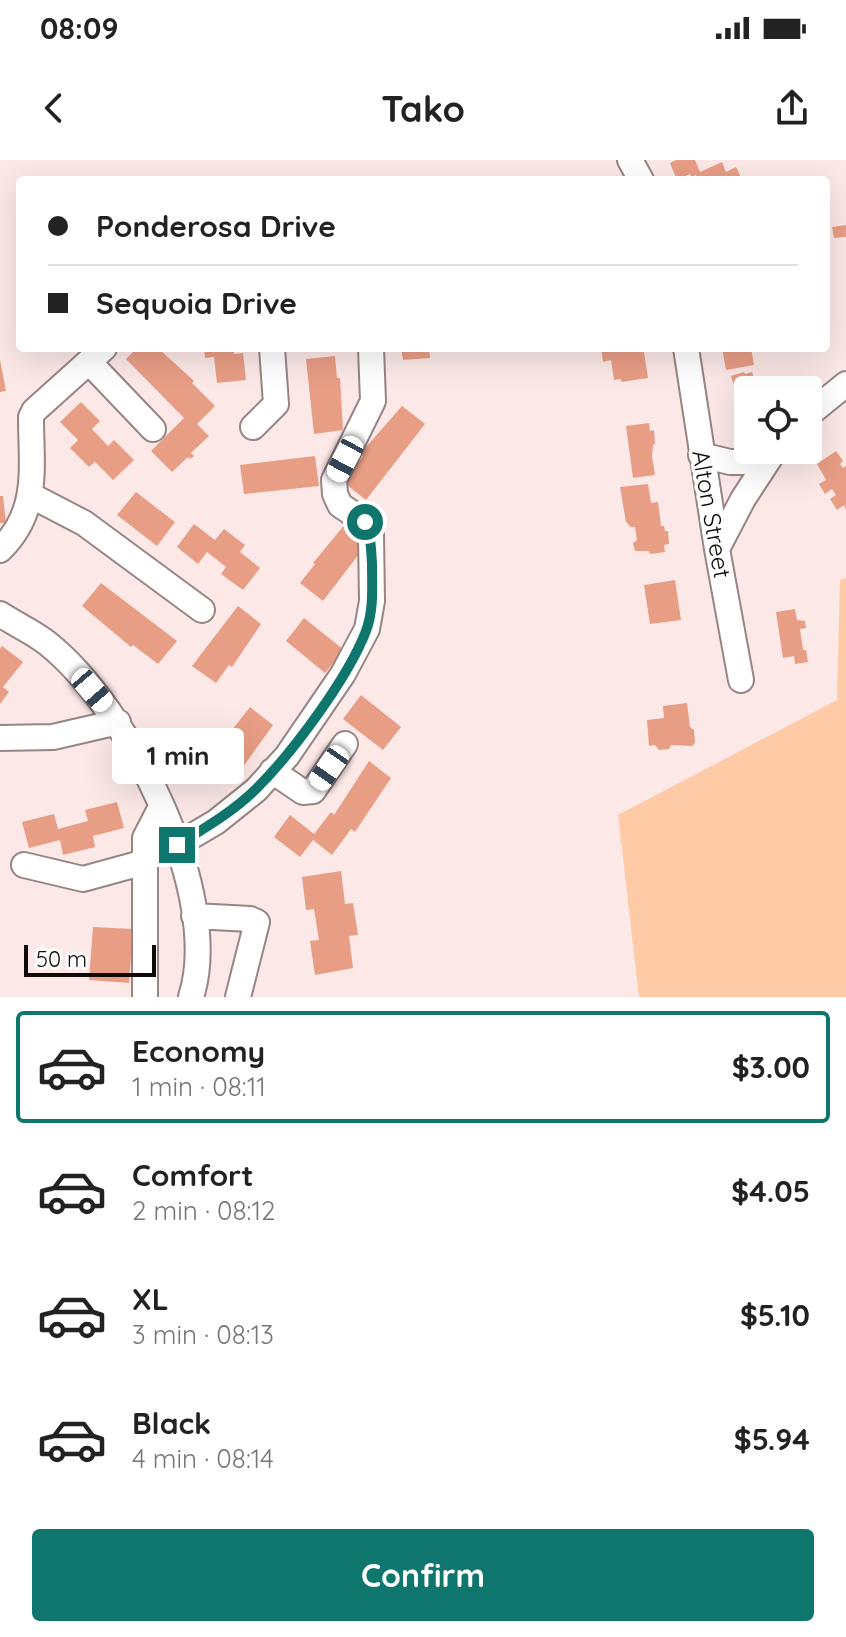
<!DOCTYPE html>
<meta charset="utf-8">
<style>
:root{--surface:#fff;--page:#f6f6f6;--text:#222;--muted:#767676;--line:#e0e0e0;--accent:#0f766e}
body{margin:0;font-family:Quicksand,sans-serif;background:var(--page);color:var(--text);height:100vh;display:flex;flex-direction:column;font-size:30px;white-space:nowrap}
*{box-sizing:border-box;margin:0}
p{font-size:26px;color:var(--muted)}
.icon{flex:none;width:44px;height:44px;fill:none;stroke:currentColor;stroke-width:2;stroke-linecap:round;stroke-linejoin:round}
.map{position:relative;height:837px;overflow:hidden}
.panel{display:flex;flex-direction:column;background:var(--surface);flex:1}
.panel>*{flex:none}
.hud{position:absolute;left:16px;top:16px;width:814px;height:176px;border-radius:8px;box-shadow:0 8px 32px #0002;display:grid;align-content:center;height:176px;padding:0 32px;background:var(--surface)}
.buttons{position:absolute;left:734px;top:216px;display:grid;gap:16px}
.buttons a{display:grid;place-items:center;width:88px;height:88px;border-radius:8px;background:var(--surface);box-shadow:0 8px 32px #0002;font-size:40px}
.scale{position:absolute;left:24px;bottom:20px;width:132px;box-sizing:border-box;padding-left:8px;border:4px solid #100a0a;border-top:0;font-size:22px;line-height:28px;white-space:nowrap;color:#100a0a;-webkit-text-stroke:6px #fff;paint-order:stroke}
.end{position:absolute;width:36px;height:36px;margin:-18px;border:10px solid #0f766e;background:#fff;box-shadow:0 0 0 4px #fff}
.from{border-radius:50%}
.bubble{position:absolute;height:56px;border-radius:8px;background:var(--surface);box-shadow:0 8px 32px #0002;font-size:26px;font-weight:800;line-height:56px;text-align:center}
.car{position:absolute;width:24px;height:48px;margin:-24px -12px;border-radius:10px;box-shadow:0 0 6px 2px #0007;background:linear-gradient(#fff 24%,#345 0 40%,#fff 0 76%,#345 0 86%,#fff 0)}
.hud b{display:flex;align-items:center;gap:28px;height:76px;font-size:30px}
.hud b+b{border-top:2px solid var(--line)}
.hud i{width:20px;height:20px;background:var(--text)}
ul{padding:14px 0 0;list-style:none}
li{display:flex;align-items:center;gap:24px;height:112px;margin:0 16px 12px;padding:0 16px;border:4px solid transparent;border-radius:8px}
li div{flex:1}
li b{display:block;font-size:30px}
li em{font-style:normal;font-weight:800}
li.selected{border-color:var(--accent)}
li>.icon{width:72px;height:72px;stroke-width:1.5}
.button{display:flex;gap:16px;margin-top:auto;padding:16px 32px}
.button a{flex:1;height:92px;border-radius:8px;background:var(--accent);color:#fff;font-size:32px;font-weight:800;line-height:92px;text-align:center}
.status{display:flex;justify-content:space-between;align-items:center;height:56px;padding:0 40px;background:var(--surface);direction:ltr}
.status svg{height:22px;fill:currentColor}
header{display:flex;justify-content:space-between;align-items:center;height:104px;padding:0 32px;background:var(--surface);font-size:36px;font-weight:800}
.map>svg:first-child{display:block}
.green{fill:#ffcba6}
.building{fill:#e89d85}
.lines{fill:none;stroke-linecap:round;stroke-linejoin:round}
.minor-casing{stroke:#978584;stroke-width:28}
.minor{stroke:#fff;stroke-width:24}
.route{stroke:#0f766e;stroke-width:10}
.labels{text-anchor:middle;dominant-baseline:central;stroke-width:7;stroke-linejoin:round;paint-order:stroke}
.street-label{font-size:24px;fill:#100a0a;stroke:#fff}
</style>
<div class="status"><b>08:09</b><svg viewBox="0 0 49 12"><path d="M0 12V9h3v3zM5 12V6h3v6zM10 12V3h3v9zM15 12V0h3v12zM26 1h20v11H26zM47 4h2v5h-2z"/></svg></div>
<header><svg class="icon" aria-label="back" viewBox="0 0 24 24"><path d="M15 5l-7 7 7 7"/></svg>Tako<svg class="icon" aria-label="share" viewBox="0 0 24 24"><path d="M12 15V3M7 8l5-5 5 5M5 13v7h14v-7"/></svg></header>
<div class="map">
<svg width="846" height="837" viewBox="0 0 846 837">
<rect width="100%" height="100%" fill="#fbe8e7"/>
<!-- green -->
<path class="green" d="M846,418V837H639L618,655L837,540L840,420Z"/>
<!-- building -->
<path class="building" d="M676,0H695L700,12L722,2L726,12L736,7L742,20H698L696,15L691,17L690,14L677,20L670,3Z
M846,65V77L834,78L832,67Z
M137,188H158L194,221L192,223L215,246L197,264L209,276L191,293L194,296L190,299L188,297L172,312L151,291L184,258L126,199Z
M204,188H233L234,194L243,193L246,220L217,223L214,197L205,198Z
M401,188H429L430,198L403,200Z
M601,188H656L644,192L648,218L622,222L620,219L614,220L611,200L603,202Z
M722,188H751L754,205L726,210Z
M335,196L337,218H340L343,270L314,274L306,199Z
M0,200L6,231L0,232Z
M744,212L745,214L752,212L758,230H748V238L739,240L731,216Z
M81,242L100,261L92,269L108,286L114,280L134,300L113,320L95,302L89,307L70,288L78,280L60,262Z
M402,246L425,264L366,340L343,322L363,296L360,294Z
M649,263L650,271L654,270L655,284L653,285L652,296L655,315L633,318L626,266Z
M836,291L843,301L840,304L843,308L846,306V350L844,345L837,350L830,339L836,335L832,329L825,334L819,324L826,320L817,304Z
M315,296L319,326L244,334L240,305Z
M648,324L651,343L658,342L661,366H664L665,371H668L669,384L664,385L665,392L650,394L649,391H635L633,383L637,380L635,367H631L626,362L620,327Z
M136,332L175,362L157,386L117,355Z
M0,336H3L6,363H0Z
M346,363L369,381L323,441L300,423L315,404L313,403Z
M194,364L215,380L224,369L245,385L240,392L260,408L243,430L221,414L226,407L207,392L198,404L177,387Z
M675,420L681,460L650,464L644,425Z
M101,423L177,481L158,504L133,485L131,487L82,446Z
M238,446L261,464L232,507L229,505L216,523L192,506Z
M795,449L797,460L805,461L806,468L800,469L803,490H806L808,502L795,504L794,496L783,498L776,452Z
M304,458L344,490L325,513L286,481Z
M2,486L23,502L3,527L9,532L0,544V489Z
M361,535L401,567L383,590L343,559Z
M687,543L690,567L694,570L695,583L692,586L671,585L669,589L659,590L655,585L649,586L647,560L664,558L663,546Z
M250,547L273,565L243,607L241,606L228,624L204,606Z
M369,601L391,618L355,672L351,669L332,695L313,680L300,697L274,677L290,655L314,674L331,652L334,655Z
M117,642L124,668L93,676L95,687L63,695L60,680L29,688L22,662L54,654L58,669L88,661L85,650Z
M341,711L345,744L353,743L358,775L349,776L353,808L315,815L310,781L319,780L314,749L306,750L302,717Z
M93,767L133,769L129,823L89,820Z"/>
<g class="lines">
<defs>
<path id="minor" d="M630,0L641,20
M686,188L717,389L741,520
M89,202L153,269
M808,255L846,224
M253,267L276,244L272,188
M701,295L730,302H765
M30,335L84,363L202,450
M717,389L743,339L775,290
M0,390C40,351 31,308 31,257L34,251L104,188
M0,454C15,464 33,472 47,483C128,547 224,734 191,837
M0,578L53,577L118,562
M272,611L303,632L313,631L345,584
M177,685L216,662L256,630L287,596L343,514L367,469L372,441L371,375L365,362L340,345L335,334L334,320L373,241L371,188
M24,705L83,719L145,702
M194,756L250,759L257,762L238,837
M145,837V678L161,647"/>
</defs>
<!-- minor casing -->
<use href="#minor" class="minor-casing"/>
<!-- minor -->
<use href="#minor" class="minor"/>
</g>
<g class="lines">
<!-- route -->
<path class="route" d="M177,685C205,668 234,651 257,628C293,592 348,518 366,471C374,450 372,426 372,404C371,388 371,376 365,362"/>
</g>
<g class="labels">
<!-- street labels -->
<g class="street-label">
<text transform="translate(712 354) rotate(80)">Alton Street</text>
</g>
</g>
</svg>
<div class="buttons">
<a><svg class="icon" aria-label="locate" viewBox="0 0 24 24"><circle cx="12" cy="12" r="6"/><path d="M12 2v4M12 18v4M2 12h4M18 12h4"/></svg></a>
</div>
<div class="scale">50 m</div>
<i class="end from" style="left:365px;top:362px"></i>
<i class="end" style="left:177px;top:685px"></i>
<div class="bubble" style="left:112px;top:568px;width:132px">1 min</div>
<i class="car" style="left:345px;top:299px;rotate:208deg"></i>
<i class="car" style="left:92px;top:530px;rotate:139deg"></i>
<i class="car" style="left:329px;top:608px;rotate:215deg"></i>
<div class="hud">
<b><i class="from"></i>Ponderosa Drive</b>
<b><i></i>Sequoia Drive</b>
</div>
</div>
<section class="panel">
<ul>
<li class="selected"><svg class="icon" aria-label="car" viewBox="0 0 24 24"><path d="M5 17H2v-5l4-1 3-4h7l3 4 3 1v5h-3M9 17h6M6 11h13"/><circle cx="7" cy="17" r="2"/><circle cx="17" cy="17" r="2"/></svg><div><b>Economy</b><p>1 min · 08:11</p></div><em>$3.00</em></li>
<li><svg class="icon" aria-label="car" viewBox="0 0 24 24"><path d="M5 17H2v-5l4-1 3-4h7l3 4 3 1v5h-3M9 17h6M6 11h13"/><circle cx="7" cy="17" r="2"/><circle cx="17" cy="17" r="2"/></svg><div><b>Comfort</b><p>2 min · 08:12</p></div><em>$4.05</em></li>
<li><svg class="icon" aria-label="car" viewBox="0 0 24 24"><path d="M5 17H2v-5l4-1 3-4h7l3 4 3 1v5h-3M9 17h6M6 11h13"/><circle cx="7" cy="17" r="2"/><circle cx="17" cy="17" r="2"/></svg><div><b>XL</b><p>3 min · 08:13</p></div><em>$5.10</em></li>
<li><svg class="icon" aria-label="car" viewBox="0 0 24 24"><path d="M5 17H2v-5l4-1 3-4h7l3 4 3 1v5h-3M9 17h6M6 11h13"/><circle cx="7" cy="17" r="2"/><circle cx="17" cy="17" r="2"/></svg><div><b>Black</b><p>4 min · 08:14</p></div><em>$5.94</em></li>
</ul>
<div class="button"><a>Confirm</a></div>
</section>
